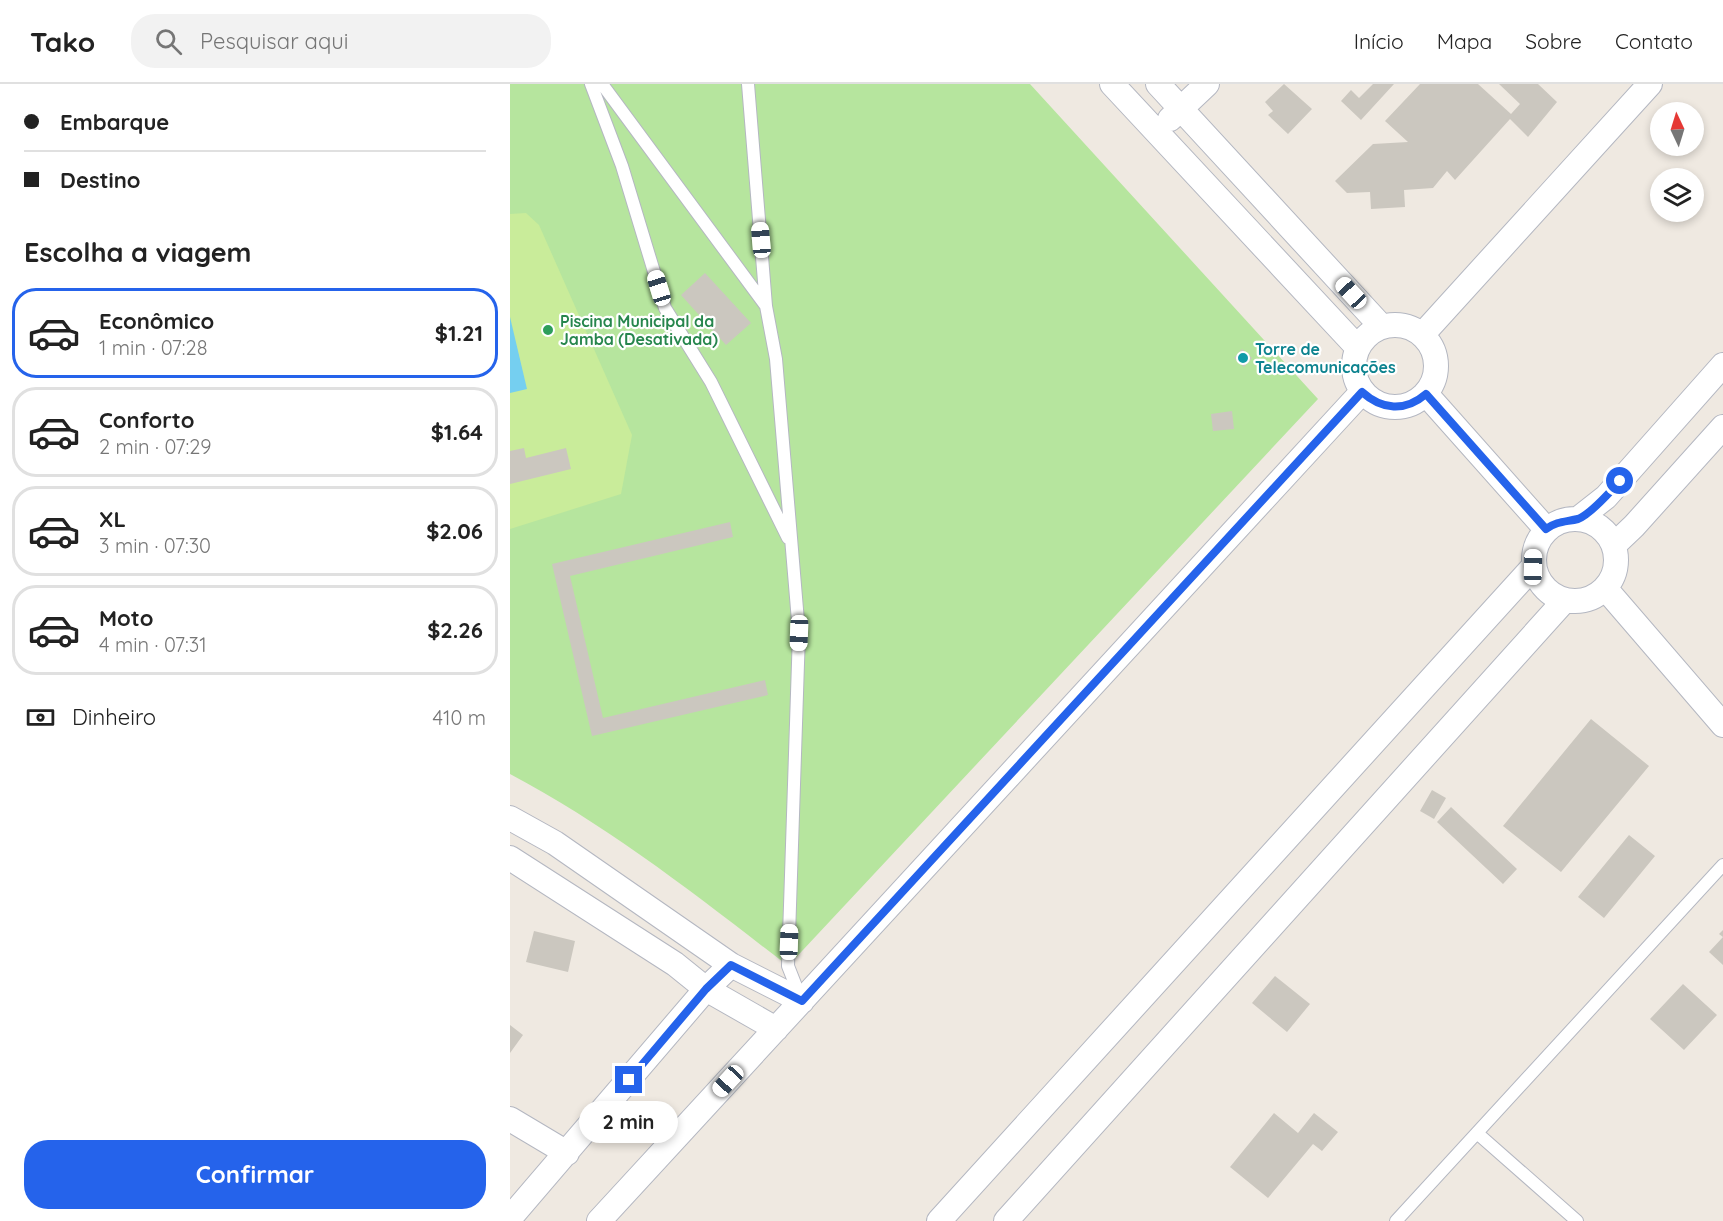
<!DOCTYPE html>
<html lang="pt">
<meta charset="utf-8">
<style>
:root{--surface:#fff;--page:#f2f2f2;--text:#222;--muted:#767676;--line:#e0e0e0;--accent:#2563eb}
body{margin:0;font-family:Quicksand,sans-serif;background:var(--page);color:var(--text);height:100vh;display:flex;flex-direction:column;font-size:22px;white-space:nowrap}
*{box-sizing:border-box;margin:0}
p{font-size:20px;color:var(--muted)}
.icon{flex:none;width:33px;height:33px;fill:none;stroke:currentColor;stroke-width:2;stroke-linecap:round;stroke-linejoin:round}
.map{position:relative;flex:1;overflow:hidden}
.panel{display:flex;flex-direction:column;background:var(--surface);width:510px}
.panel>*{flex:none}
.hud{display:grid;align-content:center;height:132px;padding:0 24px;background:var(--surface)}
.needle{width:39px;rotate:356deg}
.controls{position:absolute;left:1140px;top:18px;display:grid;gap:12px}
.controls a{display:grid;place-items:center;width:54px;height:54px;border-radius:50%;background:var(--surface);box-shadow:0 3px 9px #0003;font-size:30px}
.end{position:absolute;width:27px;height:27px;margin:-14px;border:8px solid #2563eb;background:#fff;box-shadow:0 0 0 3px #fff}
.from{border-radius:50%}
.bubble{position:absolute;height:42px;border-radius:21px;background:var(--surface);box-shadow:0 3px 9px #0003;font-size:20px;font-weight:800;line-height:42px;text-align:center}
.car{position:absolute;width:18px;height:36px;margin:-18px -9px;border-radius:8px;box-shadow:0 0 4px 2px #0007;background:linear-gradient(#fff 24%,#345 0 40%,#fff 0 76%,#345 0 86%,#fff 0)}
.hud b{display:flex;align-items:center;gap:21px;height:57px;font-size:22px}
.hud b+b{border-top:2px solid var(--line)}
.hud i{width:15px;height:15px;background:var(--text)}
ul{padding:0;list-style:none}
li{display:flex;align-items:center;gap:18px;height:90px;margin:0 12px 9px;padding:0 12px;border:3px solid var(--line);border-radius:24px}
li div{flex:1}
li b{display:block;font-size:22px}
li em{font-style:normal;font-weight:800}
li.selected{border-color:var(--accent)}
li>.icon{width:54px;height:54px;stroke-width:1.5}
h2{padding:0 24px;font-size:27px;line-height:72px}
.pay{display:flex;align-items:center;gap:15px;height:66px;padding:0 24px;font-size:22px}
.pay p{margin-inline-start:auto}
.cta{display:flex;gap:12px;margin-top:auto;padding:12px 24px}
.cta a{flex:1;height:69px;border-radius:24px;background:var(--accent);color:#fff;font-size:24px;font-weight:800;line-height:69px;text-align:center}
header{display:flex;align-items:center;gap:36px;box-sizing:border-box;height:84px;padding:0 30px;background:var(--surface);border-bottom:2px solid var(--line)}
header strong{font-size:28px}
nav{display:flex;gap:33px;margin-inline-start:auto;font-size:21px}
.search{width:420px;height:54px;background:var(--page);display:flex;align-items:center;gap:15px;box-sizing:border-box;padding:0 21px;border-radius:24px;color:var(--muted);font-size:22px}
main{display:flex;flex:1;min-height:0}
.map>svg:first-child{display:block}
.green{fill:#b6e59e}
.pitch{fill:#c9ec9a}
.water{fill:#75cff0}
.building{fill:#cbc7bf}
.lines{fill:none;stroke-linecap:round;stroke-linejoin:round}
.service-casing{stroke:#b4b7c1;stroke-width:14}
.minor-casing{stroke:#b4b7c1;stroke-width:26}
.service{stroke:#fff;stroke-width:12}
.minor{stroke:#fff;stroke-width:24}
.route{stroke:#2563eb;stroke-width:8}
.leisure-dot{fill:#2e9e5b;stroke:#fff;stroke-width:2}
.culture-dot{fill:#0f9aa8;stroke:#fff;stroke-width:2}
.labels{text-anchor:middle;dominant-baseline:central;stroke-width:4.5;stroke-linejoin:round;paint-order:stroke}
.leisure-label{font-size:16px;font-weight:bold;fill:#27864d;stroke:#fff;text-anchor:start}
.culture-label{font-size:16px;font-weight:bold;fill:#0d838f;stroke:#fff;text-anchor:start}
</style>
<header>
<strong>Tako</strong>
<div class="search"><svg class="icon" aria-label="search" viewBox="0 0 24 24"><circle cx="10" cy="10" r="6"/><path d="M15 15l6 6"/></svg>Pesquisar aqui</div>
<nav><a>Início</a><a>Mapa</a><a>Sobre</a><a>Contato</a></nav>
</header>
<main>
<section class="panel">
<div class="hud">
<b><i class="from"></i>Embarque</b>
<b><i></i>Destino</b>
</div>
<h2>Escolha a viagem</h2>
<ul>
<li class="selected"><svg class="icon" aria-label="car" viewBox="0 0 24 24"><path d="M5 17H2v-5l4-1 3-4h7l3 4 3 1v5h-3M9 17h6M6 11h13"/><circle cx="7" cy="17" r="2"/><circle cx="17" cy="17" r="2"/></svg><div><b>Econômico</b><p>1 min · 07:28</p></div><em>$1.21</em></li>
<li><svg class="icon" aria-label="car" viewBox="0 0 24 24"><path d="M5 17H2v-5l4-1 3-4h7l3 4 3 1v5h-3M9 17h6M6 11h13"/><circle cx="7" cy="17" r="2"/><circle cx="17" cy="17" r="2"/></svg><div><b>Conforto</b><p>2 min · 07:29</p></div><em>$1.64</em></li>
<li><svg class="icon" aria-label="car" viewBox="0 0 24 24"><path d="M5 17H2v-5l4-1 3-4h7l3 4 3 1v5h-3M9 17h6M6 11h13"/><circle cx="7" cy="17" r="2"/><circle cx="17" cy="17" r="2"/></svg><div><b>XL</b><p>3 min · 07:30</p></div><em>$2.06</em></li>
<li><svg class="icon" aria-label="car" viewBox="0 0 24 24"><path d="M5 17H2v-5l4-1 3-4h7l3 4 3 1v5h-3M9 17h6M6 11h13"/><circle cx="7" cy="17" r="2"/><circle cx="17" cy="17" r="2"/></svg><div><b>Moto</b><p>4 min · 07:31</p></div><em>$2.26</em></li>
</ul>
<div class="pay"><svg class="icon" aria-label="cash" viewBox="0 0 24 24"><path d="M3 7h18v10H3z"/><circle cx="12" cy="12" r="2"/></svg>Dinheiro<p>410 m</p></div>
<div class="cta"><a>Confirmar</a></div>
</section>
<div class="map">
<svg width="1213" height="1137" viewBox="0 0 1213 1137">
<rect width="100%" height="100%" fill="#efe9e1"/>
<!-- green -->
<path class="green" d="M0,0H520L808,315L278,882C189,813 100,743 0,690Z"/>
<!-- pitch -->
<path class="pitch" d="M16,129L29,141L122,351L111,410L0,445V130Z"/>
<!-- water -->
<path class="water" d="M0,233L17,305L0,309Z"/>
<!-- building -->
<path class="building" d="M774,0L802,25L778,50L758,31L763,27L755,18Z
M863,0H884L851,36L831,17L841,6L849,14Z
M910,0H968L1001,30L1010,20L989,0H1028L1047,18L1018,53L1000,35L945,96L937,87L923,104L894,106L895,123L861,125L860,108L837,109L825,97L863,60L898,58L875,37Z
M195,189L241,239L216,261L171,211Z
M732,265L742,274L734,283L724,274Z
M722,327L724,345L703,347L701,330Z
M14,364L16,374L56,364L61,385L0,400V367Z
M220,438L223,453L60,492L93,634L255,596L258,611L82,652L42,480Z
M1081,635L1139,682L1051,788L993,742Z
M922,706L936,714L924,735L910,727Z
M941,723L1007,785L993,800L927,738Z
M1119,751L1145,772L1094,834L1068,813Z
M1213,846V881L1199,868L1213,853L1209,850Z
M24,847L65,857L58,888L16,878Z
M765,892L800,920L777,948L742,919Z
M1173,900L1207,931L1174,966L1140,935Z
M0,941L13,951L0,969Z
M764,1029L788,1049L804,1029L828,1048L812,1067L803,1060L758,1114L720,1083Z"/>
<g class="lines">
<defs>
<path id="service" d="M81,0L112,82L155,224L201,298L278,454
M92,0L256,222L238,0
M256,222L266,275L289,549L278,882L291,915
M967,1049L1067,1137
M886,1137L1213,781"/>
<path id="minor" d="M602,0L848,264
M648,0L872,243
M660,35L697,0
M844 282a41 41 0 1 1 82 0a41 41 0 1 1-82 0Z
M912,251L1140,0
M916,310L1036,445
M1024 476a41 41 0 1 1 82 0a41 41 0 1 1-82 0Z
M1068,435L1096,413L1213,281
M1104,461L1124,442L1213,343
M1095,504L1213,641
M0,734L45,759L221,881L292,917
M0,774L165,880L196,905L266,945
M0,1035L57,1069
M0,1134L196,905L221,881
M89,1137L852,308
M429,1137L1023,483
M496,1137L1055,516"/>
</defs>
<!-- service casing -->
<use href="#service" class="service-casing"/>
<!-- minor casing -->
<use href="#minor" class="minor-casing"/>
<!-- service -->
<use href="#service" class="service"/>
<!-- minor -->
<use href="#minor" class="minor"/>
</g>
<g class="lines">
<!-- route -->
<path class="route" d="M119,996L196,905L221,881L292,917L852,308C872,326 895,328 916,310L1036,445C1047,437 1056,438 1068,435C1081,430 1101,407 1110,397"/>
</g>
<!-- markers -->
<circle class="leisure-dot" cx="38" cy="246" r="6"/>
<circle class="culture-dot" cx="733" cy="274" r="6"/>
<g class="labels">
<!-- leisure labels -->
<g class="leisure-label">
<text x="50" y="237">Piscina Municipal da<tspan x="50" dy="18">Jamba (Desativada)</tspan></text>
</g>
<!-- culture labels -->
<g class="culture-label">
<text x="745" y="265">Torre de<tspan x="745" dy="18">Telecomunicações</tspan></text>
</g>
</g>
</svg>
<div class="controls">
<a><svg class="needle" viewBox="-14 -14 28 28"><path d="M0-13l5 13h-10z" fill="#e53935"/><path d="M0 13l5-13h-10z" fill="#767676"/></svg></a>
<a><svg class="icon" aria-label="layers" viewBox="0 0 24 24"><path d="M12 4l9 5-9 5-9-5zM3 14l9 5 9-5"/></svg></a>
</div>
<i class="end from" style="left:1110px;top:397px"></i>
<i class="end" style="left:119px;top:996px"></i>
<div class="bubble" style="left:69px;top:1017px;width:99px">2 min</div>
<i class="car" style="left:251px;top:156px;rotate:355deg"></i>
<i class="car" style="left:149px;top:204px;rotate:343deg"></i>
<i class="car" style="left:841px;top:209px;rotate:317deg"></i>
<i class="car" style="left:1023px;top:483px;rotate:1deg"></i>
<i class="car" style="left:289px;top:549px;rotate:182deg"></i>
<i class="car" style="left:279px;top:858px;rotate:2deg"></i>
<i class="car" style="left:218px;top:997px;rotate:223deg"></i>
</div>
</main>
